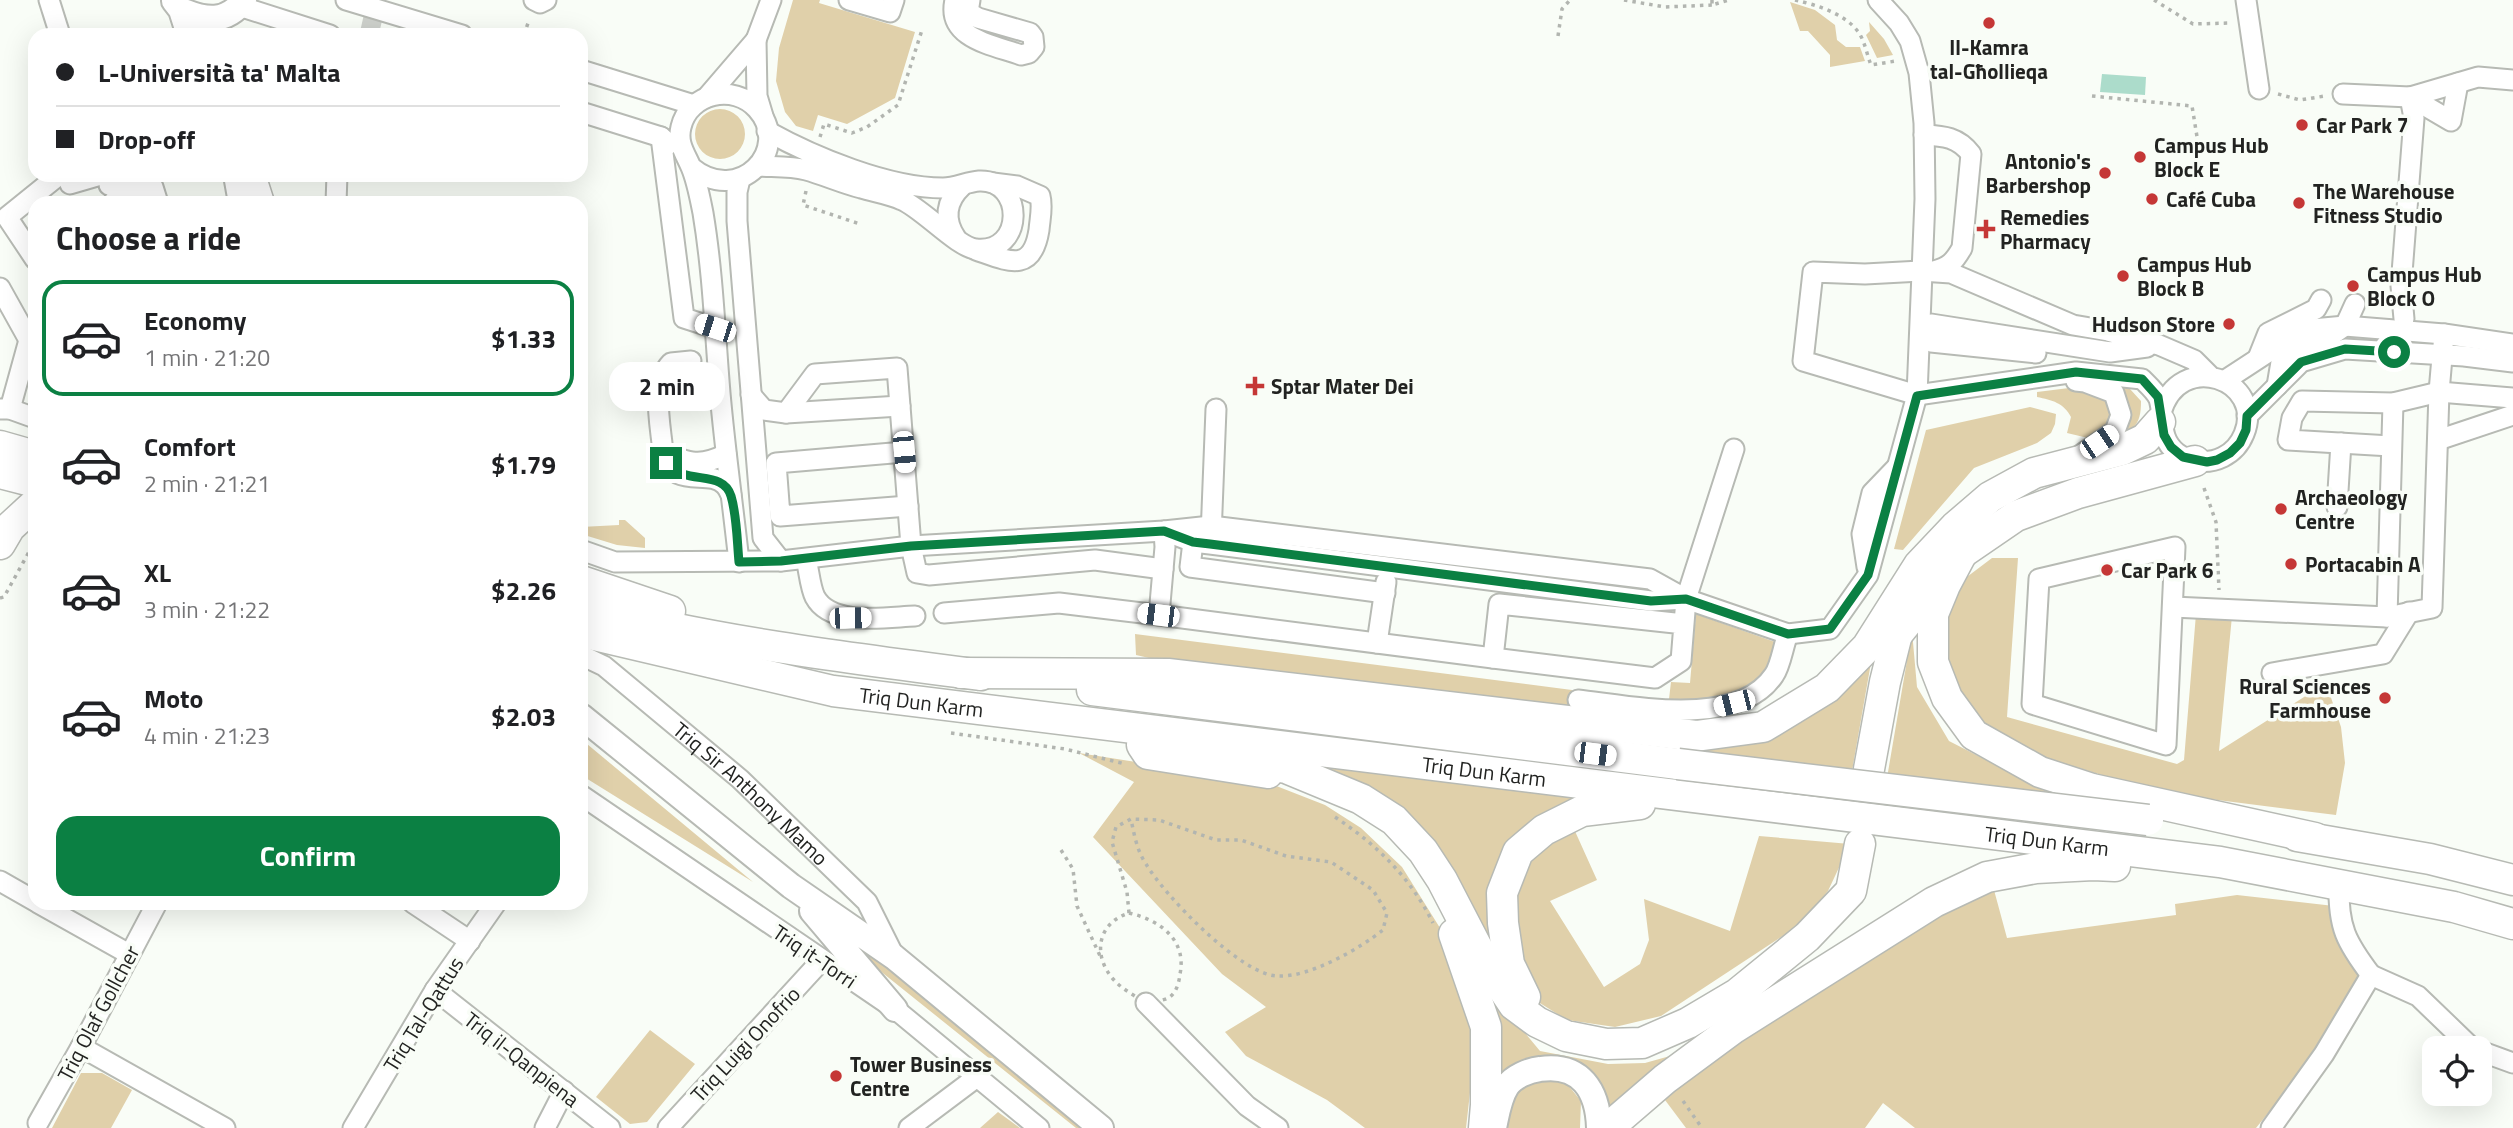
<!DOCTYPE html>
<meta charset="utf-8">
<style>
:root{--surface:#fff;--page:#f6f6f6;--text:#202124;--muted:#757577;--line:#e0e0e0;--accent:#0b8043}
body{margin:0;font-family:"Titillium Web",sans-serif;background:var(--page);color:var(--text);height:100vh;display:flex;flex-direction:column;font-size:26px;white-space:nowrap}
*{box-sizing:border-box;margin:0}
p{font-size:23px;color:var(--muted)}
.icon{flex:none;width:38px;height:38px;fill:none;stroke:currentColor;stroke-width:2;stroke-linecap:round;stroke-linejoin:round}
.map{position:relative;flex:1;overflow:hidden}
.details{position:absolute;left:28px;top:196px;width:560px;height:714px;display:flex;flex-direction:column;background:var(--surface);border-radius:21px;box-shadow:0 7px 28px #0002}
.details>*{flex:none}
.top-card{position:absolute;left:28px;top:28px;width:560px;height:154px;border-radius:21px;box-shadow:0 7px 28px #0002;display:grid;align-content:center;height:154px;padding:0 28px;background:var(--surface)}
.buttons{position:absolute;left:2422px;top:1036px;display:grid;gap:14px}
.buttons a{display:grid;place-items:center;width:70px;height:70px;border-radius:14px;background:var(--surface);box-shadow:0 7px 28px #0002;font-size:35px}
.end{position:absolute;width:32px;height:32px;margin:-16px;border:9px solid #0b8043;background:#fff;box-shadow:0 0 0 4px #fff}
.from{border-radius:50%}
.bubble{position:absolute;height:49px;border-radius:21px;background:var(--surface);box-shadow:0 7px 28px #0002;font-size:23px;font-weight:700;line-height:49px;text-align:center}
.car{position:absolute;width:21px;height:42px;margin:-21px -10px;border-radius:9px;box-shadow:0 0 5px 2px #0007;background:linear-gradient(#fff 24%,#345 0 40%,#fff 0 76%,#345 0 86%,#fff 0)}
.top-card b{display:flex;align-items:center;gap:24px;height:66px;font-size:26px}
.top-card b+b{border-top:2px solid var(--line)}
.top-card i{width:18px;height:18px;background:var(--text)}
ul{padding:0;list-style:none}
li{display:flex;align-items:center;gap:21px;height:116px;margin:0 14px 10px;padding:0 14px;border:4px solid transparent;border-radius:21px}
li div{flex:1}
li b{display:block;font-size:26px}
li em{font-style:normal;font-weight:700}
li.on{border-color:var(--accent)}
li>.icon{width:63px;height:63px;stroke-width:1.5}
h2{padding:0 28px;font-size:32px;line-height:84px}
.action{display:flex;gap:14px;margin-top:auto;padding:14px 28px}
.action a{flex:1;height:80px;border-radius:21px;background:var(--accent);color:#fff;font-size:28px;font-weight:700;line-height:80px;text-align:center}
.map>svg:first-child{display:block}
.green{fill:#e0d0aa}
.water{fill:#acdccb}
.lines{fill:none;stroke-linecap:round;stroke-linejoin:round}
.minor-tunnel{stroke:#ced1cc;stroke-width:19;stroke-dasharray:19 10;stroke-linecap:butt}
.minor-casing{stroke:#b7bab4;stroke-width:23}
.major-casing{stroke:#b7bab4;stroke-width:28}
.highway-casing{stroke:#b7bab4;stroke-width:33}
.path{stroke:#b2b5b0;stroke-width:3.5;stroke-dasharray:3.5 5;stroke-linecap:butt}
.minor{stroke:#fff;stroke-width:19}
.major{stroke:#fff;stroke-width:24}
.highway{stroke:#fff;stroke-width:30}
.highway-bridge-casing{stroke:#b7bab4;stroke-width:33;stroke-linecap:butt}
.highway-bridge{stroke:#fff;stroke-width:30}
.route{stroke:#0b8043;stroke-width:9}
.poi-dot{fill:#c53736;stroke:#f9fdf7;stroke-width:2.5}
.labels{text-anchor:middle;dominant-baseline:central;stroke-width:7;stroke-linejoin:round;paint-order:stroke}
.poi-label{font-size:21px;font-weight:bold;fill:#222321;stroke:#f9fdf7;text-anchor:start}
.street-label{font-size:21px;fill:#222321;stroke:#f9fdf7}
</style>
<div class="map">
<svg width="2513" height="1128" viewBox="0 0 2513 1128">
<rect width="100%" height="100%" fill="#f9fdf7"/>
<!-- green -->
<path class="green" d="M793,0H820L819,3L915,32L895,98L847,124L818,115L813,131L796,126L785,112L776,81L779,48Z
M1790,2L1815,10L1835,25L1837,40L1846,47H1860L1865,61L1830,67V55L1808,31H1800Z
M1869,22L1884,39L1893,55L1877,58L1866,35L1870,31Z
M695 134a25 25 0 1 1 50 0a25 25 0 1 1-50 0Z
M2099,380L2130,389L2141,401C2141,413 2140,422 2131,430L2125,428Z
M2069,388L2101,396L2111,409V422L2088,438L2067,433L2071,417C2064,403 2052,400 2037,397V392Z
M2030,407L2056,414L2055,424L2051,433L2037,443L1974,468L1903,550L1894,549L1926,430Z
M619,520H625L645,538V548L617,545L581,534V527L619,525Z
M1992,558H2018L2007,717L2177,764L2184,760L2196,614L2232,616L2219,751L2326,683L2341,727L2345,763L2336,815L2194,797L2140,787L2076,767L2075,772L2015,750L1952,695L1941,607L1947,592Z
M1696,614L1775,642L1761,683C1726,700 1706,699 1669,699L1671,682L1690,683Z
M1912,631L1917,687L1949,741L2025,780L2107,806L1887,778Z
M1135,634L1572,690L1568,710L1162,661L1136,655Z
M1872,657L1852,771L1677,751L1754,739L1821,709Z
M581,740V739L753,882L581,775Z
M1079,753L1269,783L1325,805L1361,828L1402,867L1440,928L1468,1007L1473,1066L1466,1128H1365L1327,1100L1246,1056L1225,1032L1266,1007L1222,974L1093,837L1134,782Z
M1305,763L1589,800L1549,812L1493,944L1465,895Z
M1574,829L1597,880L1550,901L1604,987L1640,964L1649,940L1644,899L1730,931L1759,836L1850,844L1828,891L1801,924L1661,1016L1615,1027L1567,1020L1535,1000L1512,964L1511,882L1533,851Z
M1994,890L2007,938L2176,915L2175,904L2237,895L2334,906L2360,979L2330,1036L2256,1128H1915L1883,1103L1865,1128H1686L1659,1092L1886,939Z
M862,946L1083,1128H1076L879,970L858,952Z
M1474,955L1501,1004L1540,1051L1608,1064L1645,1063L1670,1056L1692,1044L1609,1117L1573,1065L1495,1091Z
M650,1030L695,1064L647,1122L630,1124L596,1097Z
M81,1073H102L132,1090L111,1128H52Z
M1540,1078L1564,1080L1581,1101L1580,1128H1504C1508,1100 1514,1090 1540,1078Z
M998,1112L1020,1128H980Z"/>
<!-- water -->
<path class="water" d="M2102,74L2146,77L2145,95L2100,92Z"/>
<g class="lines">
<!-- minor-tunnel -->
<path class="minor-tunnel" d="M369,35L377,0"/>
<defs>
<g id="minor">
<path d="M49,0L60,35"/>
<path d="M346,0L462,35"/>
<path d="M534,0L540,3L546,0"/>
<path d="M849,0L890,12L894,0"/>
<path d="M955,0C946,39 994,45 1021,55L1029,53L1034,47L1033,37L1030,33L978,18L968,12L970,0"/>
<path d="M2246,0L2259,89"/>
<path d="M239,6L330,35"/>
<path d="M756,40L771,0"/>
<path d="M581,70L694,105"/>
<path d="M2343,94L2410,97L2478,77L2513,80"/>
<path d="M707,97L756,40L757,96L763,116"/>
<path d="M2410,97L2451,121L2458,83"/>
<path d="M581,112L661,137L669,144"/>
<path d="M1924,135C1944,136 1958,137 1971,154L1962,248C1954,262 1949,267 1934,271"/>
<path d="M661,137L684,318L715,328"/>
<path d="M758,166C773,167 791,166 806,170C824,175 842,183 861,188C874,192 889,194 902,200C923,209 958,248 976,249C1025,254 1025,179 979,181C967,182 955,188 943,188C888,188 814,157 767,131"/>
<path d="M691,167C739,207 793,149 757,109C734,83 689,93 681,127C677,143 685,153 691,167C697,181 700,198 703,213C713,273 715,333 720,393C725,450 733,506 739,562"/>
<path d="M740,179L737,192V221L763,538L781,561"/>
<path d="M70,184L101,175"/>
<path d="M109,185L141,175"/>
<path d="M114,201L153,187L158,203"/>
<path d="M336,203L337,175"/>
<path d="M956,238C943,219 946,201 962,186"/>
<path d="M976,250C1008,261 1032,274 1039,230C1040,218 1043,207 1040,196L1017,186L993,183"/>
<path d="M35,259L7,217L59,175"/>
<path d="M0,288L29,340"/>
<path d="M2404,319L2401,286L2414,118L2410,97"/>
<path d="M1931,324L2110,352L2147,347"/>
<path d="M1931,342L2036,353"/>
<path d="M2258,358L2268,333L2316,309L2321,300"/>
<path d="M2076,381L2085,382L2114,393L2121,415L2115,431L2082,454"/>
<path d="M2224,381L2302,330L2345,326L2444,334L2513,344"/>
<path d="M2277,386L2281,362L2298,350L2329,337L2345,326L2355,304"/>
<path d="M751,395L764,410L786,413L900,406"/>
<path d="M0,409H10L35,418"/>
<path d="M10,409L29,340"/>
<path d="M786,413L815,374L897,368L911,546L917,573L929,575L1095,560L1163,569"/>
<path d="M2161,413C2179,348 2266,380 2244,434C2240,444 2233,452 2223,457C2209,464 2190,463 2177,453C2158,438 2165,419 2159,399C2156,392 2148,385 2142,379L2076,372L1917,395L1803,361L1813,272L1865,274L1921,271L1951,273L2073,325L2108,331L2159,345L2194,360L2210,376"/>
<path d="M2247,416L2301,362L2345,349L2464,356L2513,362"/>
<path d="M2438,440L2513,415"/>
<path d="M2391,446L2288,440L2292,418L2302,401L2393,403L2439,392L2513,398"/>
<path d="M904,452L776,463L780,516L908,506"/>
<path d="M663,453C661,426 650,385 671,363L691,361"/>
<path d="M726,454C701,467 689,463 663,453C674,492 708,467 725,485C728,488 729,491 731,495"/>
<path d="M2337,507L2341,443"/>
<path d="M1167,532L1193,542L1210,544L1651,601L1685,599"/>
<path d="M1211,536L1216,409"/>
<path d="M1193,542L1190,567L1385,593"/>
<path d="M2175,547L2166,745L2032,704L2039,579Z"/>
<path d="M581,550L615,562L781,561L911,546L1164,531L1211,526L1650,579L1686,599L1788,634L1830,629L1868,575L1917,395L1925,199L1924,123L1919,73L1910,41L1899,23L1878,0"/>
<path d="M806,559C809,570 810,587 815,597C831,627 887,617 915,616"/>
<path d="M1867,567L1862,534L1872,493L1896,468"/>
<path d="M2173,607L2387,617L2432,608L2439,392L2444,334"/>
<path d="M944,613L1059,603L1159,615L1165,547L1164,531"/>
<path d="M1159,615L1493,658"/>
<path d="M2387,617L2393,403"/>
<path d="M1684,624L1499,604L1493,658L1655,678L1681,661L1686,599L1734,449"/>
<path d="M1377,643L1386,582"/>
<path id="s1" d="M581,655L604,666L740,779L867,902L894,956"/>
<path d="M2272,673L2383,654L2409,612"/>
<path d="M1578,700C1632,706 1738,729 1774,675C1781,665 1783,646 1788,634"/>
<path d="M581,795L895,1009L1039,1128"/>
<path d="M0,881L35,901"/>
<path d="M2339,885C2338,927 2346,942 2371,975"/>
<path d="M38,903L129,954"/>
<path d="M413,903L470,941"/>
<path d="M435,990L610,1128"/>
<path d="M1146,1003L1247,1106L1278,1128"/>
<path d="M81,1047L225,1128"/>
<path d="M2480,1051L2513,1063"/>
<path d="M38,1123L81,1047L157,903"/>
<path d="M353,1128L435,990L496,903"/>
<path d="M545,1128L564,1091"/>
<path d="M668,1128L821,961"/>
<path d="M909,1128L977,1077"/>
<path d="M2271,1128L2324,1054L2371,975L2418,996L2472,1048"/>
</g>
<path id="major" d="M174,1L181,10L189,35
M181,10C205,20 226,24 244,0
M236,175L241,203
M581,716L791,886L894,957L1101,1128
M812,911L895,1009
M1494,1128C1497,1114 1499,1098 1507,1086C1513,1077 1529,1070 1540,1069C1581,1063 1598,1091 1599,1128"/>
<g id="highway">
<path d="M250,175L259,203"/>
<path d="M0,446L35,456"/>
<path d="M0,473L35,482"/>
<path d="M0,544L10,527L35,504"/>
<path d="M1962,553L1945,585L1933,614V662L1947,698L1974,735L2040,772L2092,789L2315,838"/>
<path d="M581,581L670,611"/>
<path d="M581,607C712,641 847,658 981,675"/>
<path id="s2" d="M581,632L833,691L2220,862L2454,907L2513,924"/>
<path d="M1895,637L1922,604L1937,579L1962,553L2016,516L2078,493L2195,461"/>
<path d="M961,673L1168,674L1696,736L1763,727L1827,688L1867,647L1919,565L1955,527L1990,497L2034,473L2122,450L2145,439L2160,422"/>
<path d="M1092,690L1678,764"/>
<path d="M1142,745L1148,754L1268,773"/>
<path d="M1250,762L1286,768L1361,799L1394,820L1423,851L1442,880L1483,959L1514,1005L1537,1022L1566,1036L1606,1044L1642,1043L1688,1023L1737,994L1807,937L1851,891L1860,844"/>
<path d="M1869,769L1885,682L1901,618"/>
<path d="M2297,836L2430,859L2513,880"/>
<path d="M1454,934L1486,1027V1105L1484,1128"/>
<path d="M1525,997L1509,964L1503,923L1502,893L1518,852L1544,830L1582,811L1640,804"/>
<path d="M1608,1128L1665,1079L1734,1028L1934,902L1987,877L2036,868L2093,865L2115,866"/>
</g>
</defs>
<!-- minor casing -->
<use href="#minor" class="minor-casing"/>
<!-- major casing -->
<use href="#major" class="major-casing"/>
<!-- highway casing -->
<use href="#highway" class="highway-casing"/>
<!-- path -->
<path class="path" d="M1624,0L1665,7L1712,5
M1712,0V5L1729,0
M1795,0C1817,5 1846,14 1859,33C1865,42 1867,55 1871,65L1896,61
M2154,0L2193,24L2230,23
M524,35L529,20
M1558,36L1562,9L1570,0
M2278,94L2300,100L2325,96
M2092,96L2192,106L2199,149
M820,137L824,124L852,133L867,127L898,105L922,30
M806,191L803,205L860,224
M2168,326L2187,333
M2204,488L2216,522L2219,590
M0,598L4,597L35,541
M951,733L1065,749L1125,764
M1335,817C1377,845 1410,877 1433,923
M1061,850L1073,869L1077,906L1101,958
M1129,913L1127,892L1112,842L1116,827L1131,819L1159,820L1216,840H1241L1286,856L1331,862L1373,890L1387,913L1383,930C1359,949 1309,978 1277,976C1240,974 1165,896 1146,864C1137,851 1134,834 1131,819
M1129,913C1160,920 1187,940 1180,974C1179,983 1176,994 1168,998C1162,1001 1152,1002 1146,1003C1135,996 1122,989 1114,980C1092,956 1097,923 1129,913Z
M1683,1101L1702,1128"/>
<!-- minor -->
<use href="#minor" class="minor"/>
<!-- major -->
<use href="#major" class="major"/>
<!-- highway -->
<use href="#highway" class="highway"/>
<defs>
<path id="highway-bridge" d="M1678,764L2148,820"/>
</defs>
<!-- highway-bridge casing -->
<use href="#highway-bridge" class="highway-bridge-casing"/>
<!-- highway-bridge -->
<use href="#highway-bridge" class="highway-bridge"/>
</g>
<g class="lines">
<!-- route -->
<path class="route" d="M666,463C686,486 723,469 731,496C737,516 737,541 739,562L781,561L911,546L1164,531L1193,542L1210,544L1651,601L1686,599L1788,634L1830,629L1868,575L1917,396L2076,372L2142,379L2158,397L2164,435L2171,447L2183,457L2207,462L2217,460L2230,453L2240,443L2246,430L2247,416L2301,362L2345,349L2394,352"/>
</g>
<!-- markers -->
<g class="poi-dot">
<circle cx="1989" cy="23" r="7"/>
<circle cx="2302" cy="125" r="7"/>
<circle cx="2140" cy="157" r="7"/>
<circle cx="2105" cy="173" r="7"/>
<circle cx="2152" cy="199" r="7"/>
<circle cx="2299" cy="203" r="7"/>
<path d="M1982.5 218.5h7v7h7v7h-7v7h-7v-7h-7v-7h7z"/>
<circle cx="2123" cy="276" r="7"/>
<circle cx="2353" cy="286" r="7"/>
<circle cx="2229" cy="324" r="7"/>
<path d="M1251.5 375.5h7v7h7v7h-7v7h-7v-7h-7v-7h7z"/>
<circle cx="2281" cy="509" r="7"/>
<circle cx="2291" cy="564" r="7"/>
<circle cx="2107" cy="570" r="7"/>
<circle cx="2385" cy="698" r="7"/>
<circle cx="836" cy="1076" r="7"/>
</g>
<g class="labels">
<!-- poi labels -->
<g class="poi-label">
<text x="1989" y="47" text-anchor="middle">Il-Kamra<tspan x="1989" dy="24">tal-Għollieqa</tspan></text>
<text x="2316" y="125">Car Park 7</text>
<text x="2154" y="145">Campus Hub<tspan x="2154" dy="24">Block E</tspan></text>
<text x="2091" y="161" text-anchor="end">Antonio's<tspan x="2091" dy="24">Barbershop</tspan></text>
<text x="2313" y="191">The Warehouse<tspan x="2313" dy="24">Fitness Studio</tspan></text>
<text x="2166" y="199">Café Cuba</text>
<text x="2000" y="217">Remedies<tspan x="2000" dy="24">Pharmacy</tspan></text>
<text x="2137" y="264">Campus Hub<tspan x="2137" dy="24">Block B</tspan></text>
<text x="2367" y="274">Campus Hub<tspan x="2367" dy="24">Block O</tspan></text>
<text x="2215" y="324" text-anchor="end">Hudson Store</text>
<text x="1271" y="386">Sptar Mater Dei</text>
<text x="2295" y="497">Archaeology<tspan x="2295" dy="24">Centre</tspan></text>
<text x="2305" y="564">Portacabin A</text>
<text x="2121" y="570">Car Park 6</text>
<text x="2371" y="686" text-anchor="end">Rural Sciences<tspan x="2371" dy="24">Farmhouse</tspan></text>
<text x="850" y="1064">Tower Business<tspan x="850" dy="24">Centre</tspan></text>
</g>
<!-- street labels -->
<g class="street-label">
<text stroke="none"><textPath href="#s2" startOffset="348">Triq Dun Karm</textPath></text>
<text stroke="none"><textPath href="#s2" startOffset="915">Triq Dun Karm</textPath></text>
<text stroke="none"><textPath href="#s1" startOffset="220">Triq Sir Anthony Mamo</textPath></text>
<text stroke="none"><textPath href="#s2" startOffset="1482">Triq Dun Karm</textPath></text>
<text transform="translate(815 956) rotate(34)">Triq it-Torri</text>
<text transform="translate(98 1013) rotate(-62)">Triq Olaf Gollcher</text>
<text transform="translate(423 1014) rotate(-58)">Triq Tal-Qattus</text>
<text transform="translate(745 1044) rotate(-47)">Triq Luigi Onofrio</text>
<text transform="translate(522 1059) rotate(38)">Triq il-Qanpiena</text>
</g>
</g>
</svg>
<div class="buttons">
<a><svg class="icon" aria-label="locate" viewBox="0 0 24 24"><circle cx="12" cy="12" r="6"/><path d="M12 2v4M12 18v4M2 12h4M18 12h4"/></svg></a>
</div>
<i class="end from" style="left:2394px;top:352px"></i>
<i class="end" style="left:666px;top:463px"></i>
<div class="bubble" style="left:609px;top:362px;width:116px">2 min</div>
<i class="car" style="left:715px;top:328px;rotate:288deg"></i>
<i class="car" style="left:2099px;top:442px;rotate:56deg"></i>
<i class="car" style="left:904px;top:452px;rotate:175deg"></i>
<i class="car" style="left:1158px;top:615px;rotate:277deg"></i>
<i class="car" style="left:850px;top:618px;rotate:89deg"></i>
<i class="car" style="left:1734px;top:703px;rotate:256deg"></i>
<i class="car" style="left:1595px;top:754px;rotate:97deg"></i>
<div class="top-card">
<b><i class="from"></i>L-Università ta' Malta</b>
<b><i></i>Drop-off</b>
</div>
<section class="details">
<h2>Choose a ride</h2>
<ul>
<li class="on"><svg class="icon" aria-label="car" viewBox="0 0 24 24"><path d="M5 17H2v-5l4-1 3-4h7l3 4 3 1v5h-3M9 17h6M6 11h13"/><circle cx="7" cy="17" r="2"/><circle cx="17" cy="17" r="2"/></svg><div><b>Economy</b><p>1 min · 21:20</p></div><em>$1.33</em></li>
<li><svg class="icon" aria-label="car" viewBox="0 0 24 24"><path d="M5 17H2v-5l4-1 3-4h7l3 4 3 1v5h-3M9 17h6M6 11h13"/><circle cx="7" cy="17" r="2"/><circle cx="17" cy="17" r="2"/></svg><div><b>Comfort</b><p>2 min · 21:21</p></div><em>$1.79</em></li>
<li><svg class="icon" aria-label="car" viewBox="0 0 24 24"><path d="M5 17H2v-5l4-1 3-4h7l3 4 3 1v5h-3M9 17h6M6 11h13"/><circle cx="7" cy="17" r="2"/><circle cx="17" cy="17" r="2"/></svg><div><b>XL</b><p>3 min · 21:22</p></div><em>$2.26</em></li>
<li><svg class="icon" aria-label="car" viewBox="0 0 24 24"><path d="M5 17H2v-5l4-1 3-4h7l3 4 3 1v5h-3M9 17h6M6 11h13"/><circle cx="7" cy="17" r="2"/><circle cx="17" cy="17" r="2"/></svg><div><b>Moto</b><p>4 min · 21:23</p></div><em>$2.03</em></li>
</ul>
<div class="action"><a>Confirm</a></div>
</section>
</div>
